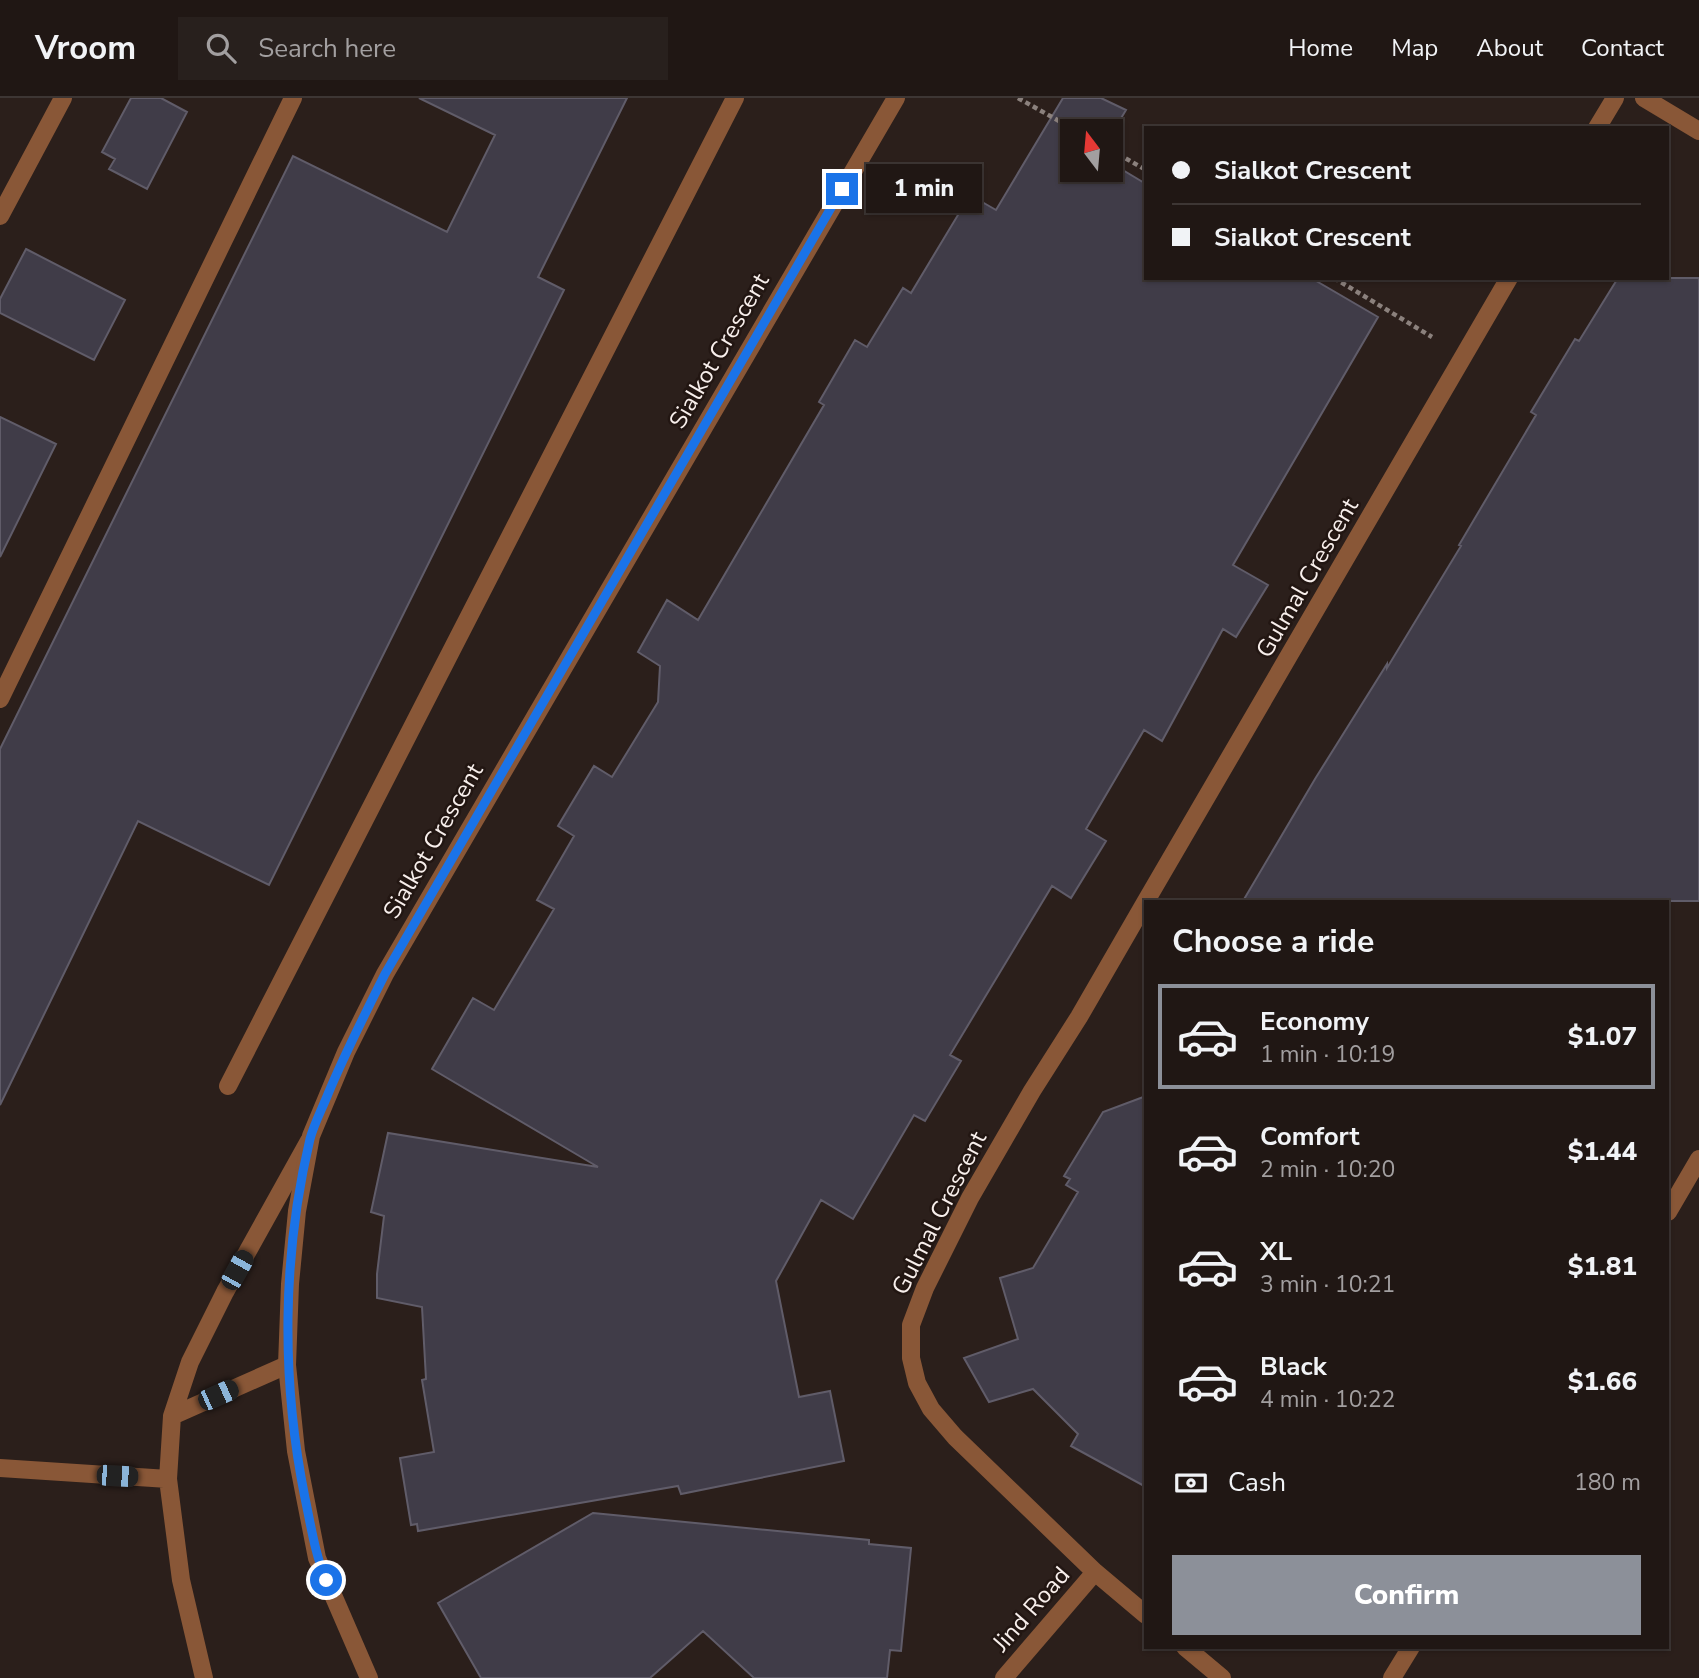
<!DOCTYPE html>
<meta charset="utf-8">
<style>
:root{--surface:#201714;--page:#28201d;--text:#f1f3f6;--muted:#a29fa0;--line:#3d3634;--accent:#8c9099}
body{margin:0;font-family:"Nunito Sans",sans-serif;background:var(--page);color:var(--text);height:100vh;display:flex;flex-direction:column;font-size:26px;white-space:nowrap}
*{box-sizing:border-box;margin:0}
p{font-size:23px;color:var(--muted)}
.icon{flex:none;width:38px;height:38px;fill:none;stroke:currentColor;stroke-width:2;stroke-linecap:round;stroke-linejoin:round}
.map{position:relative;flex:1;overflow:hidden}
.details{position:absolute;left:1144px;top:802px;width:525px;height:749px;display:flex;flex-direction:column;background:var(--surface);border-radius:0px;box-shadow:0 2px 5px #0004,0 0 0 2px var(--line)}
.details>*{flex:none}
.hud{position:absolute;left:1144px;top:28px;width:525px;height:154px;border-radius:0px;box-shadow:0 2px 5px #0004,0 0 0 2px var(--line);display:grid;align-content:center;height:154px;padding:0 28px;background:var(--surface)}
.needle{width:46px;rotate:344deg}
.tools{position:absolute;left:1060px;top:21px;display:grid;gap:14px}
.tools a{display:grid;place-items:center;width:63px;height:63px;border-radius:0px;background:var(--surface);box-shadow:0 2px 5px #0004,0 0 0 2px var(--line);font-size:35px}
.end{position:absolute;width:32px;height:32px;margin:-16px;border:9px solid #1a73e8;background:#fff;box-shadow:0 0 0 4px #fff}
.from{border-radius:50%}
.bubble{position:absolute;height:49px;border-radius:0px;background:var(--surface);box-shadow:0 2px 5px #0004,0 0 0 2px var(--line);font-size:23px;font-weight:800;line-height:49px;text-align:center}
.car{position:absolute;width:21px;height:42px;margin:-21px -10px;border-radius:9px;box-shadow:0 0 5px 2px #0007;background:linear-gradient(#222 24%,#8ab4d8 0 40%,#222 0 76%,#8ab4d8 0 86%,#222 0)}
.hud b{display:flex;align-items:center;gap:24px;height:66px;font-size:26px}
.hud b+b{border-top:2px solid var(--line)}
.hud i{width:18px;height:18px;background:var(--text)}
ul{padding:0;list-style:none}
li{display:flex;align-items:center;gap:21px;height:105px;margin:0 14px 10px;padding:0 14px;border:4px solid transparent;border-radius:0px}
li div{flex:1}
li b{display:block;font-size:26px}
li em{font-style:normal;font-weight:800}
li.on{border-color:var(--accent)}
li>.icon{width:63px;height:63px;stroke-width:1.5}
h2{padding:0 28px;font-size:32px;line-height:84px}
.pay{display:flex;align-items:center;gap:18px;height:77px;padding:0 28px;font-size:26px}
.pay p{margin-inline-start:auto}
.button{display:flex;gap:14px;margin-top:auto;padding:14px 28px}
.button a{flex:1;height:80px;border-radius:0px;background:var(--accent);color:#fff;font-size:28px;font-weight:800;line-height:80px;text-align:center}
header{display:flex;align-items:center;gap:42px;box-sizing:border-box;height:98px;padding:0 35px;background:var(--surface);border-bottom:2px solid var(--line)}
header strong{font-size:33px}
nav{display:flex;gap:38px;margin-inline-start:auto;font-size:24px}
.search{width:490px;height:63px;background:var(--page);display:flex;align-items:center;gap:18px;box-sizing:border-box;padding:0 24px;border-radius:0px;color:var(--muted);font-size:26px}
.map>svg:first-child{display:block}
.building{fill:#403c48;stroke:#605c69;stroke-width:2}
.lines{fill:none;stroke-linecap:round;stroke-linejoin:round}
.path{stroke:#8b817d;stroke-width:4.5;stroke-dasharray:5 3.5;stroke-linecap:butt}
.service{stroke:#895737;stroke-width:18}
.minor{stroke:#895737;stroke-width:18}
.route{stroke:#1a73e8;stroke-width:9}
.labels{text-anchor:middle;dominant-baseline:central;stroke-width:5;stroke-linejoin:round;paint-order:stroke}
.street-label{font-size:24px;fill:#f8efec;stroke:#221612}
</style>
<header>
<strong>Vroom</strong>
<div class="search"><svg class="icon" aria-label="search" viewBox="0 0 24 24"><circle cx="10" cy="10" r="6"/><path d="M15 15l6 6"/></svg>Search here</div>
<nav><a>Home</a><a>Map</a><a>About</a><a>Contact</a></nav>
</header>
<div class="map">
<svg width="1699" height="1580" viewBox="0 0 1699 1580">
<rect width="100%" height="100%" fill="#2b1f1b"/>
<!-- building -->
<path class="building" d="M131,0H161L187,14L147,91L109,71L115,61L102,54Z
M419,0H627L538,179L564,192L269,787L138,723L0,1007V651L293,58L447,134L495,37Z
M1063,0H1101L1126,12L1111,37V33H1073V72H1111V65L1146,86V180H1311L1378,219L1233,467L1268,487L1236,539L1223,531L1162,643L1144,632L1086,731L1106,743L1071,800L1052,788L950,957L961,963L925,1023L914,1017L853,1121L821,1102L776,1183L799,1299L830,1293L844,1363L681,1396L678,1388L418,1433L417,1426L411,1427L400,1360L434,1354L422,1282L426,1281L422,1209L377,1200V1176L384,1118L371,1114L388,1035L598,1069L432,971L473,900L494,912L554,811L537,802L574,738L558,728L594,668L612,679L658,604L660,568L638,554L667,502L698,522L824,307L819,304L855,242L867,249L903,190L911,195L970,97L996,112Z
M26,151L125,202L94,262L0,215V201Z
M1618,180H1699V803H1243L1315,681L1387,566V570L1461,448L1459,447L1536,317L1531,314L1575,241L1579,243Z
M0,319L56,346L0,459Z
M1146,998V1389L1071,1348L1078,1336L1033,1291L989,1304L964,1260L1018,1241L1000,1180L1033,1170L1078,1094L1066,1087L1070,1081L1064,1078L1103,1014Z
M593,1415L869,1442V1446L911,1450L901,1553L890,1552L887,1580H754L703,1533L650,1580H481L438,1505Z"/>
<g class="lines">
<!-- path -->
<path class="path" d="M1018,0L1077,33
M1111,52L1146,72
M1334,180L1432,239"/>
<!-- service -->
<path class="service" d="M0,118L63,0
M0,601L293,0
M228,988L735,0
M172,1318L287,1267
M0,1370L168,1381
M204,1580L181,1482L168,1381L172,1318L190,1264L225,1194L309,1043"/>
<!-- minor -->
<path class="minor" d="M1644,0L1699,33
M1597,30L1615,0
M1146,803L1079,919L1032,993L970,1100L925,1190L911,1227V1260L917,1285L931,1311L955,1339L1095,1474L1146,1517
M1146,803L1509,180
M1668,1114L1699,1061
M1185,1549L1222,1580
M369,1580L317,1460L296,1353L287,1267L290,1186L297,1113L311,1038L346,954L385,876L896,0
M1004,1580L1095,1474
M1392,1580L1411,1549"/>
</g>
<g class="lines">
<!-- route -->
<path class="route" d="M326,1482C315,1456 311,1428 305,1400C281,1282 282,1158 310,1041C314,1026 322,1011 328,996C345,955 365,916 385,876L842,91"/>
</g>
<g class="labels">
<!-- street labels -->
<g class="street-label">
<text transform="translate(719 253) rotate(-60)">Sialkot Crescent</text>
<text transform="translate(1307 480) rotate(-60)">Gulmal Crescent</text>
<text transform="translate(433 743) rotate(-60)">Sialkot Crescent</text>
<text transform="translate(939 1115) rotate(-63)">Gulmal Crescent</text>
<text transform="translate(1031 1511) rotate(-49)">Jind Road</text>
</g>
</g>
</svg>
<div class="tools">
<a><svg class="needle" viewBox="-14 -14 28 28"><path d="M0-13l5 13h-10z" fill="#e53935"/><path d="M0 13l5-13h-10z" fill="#a29fa0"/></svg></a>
</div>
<i class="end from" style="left:326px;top:1482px"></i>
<i class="end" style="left:842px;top:91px"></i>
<div class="bubble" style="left:866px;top:66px;width:116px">1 min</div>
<i class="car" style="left:237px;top:1172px;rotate:29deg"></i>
<i class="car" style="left:218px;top:1297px;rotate:66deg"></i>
<i class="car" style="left:117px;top:1378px;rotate:93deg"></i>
<div class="hud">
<b><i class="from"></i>Sialkot Crescent</b>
<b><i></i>Sialkot Crescent</b>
</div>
<section class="details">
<h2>Choose a ride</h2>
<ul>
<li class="on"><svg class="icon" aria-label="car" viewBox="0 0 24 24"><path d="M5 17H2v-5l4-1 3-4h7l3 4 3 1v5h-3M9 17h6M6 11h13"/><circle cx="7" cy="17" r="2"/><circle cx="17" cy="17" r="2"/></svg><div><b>Economy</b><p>1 min · 10:19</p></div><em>$1.07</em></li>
<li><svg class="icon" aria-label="car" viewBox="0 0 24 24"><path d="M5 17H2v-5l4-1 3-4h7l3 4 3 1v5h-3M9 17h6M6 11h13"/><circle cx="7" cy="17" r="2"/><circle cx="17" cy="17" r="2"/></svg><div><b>Comfort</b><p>2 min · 10:20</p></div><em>$1.44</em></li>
<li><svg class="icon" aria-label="car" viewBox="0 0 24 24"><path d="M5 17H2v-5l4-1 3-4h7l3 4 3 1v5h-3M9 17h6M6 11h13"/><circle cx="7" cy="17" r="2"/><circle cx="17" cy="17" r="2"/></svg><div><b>XL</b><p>3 min · 10:21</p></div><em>$1.81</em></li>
<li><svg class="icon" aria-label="car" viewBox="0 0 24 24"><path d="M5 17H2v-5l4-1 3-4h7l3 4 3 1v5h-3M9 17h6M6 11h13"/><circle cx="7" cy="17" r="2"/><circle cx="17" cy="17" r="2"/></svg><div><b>Black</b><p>4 min · 10:22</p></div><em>$1.66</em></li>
</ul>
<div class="pay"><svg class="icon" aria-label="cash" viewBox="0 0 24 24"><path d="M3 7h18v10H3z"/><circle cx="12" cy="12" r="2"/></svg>Cash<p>180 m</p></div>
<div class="button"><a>Confirm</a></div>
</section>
</div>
